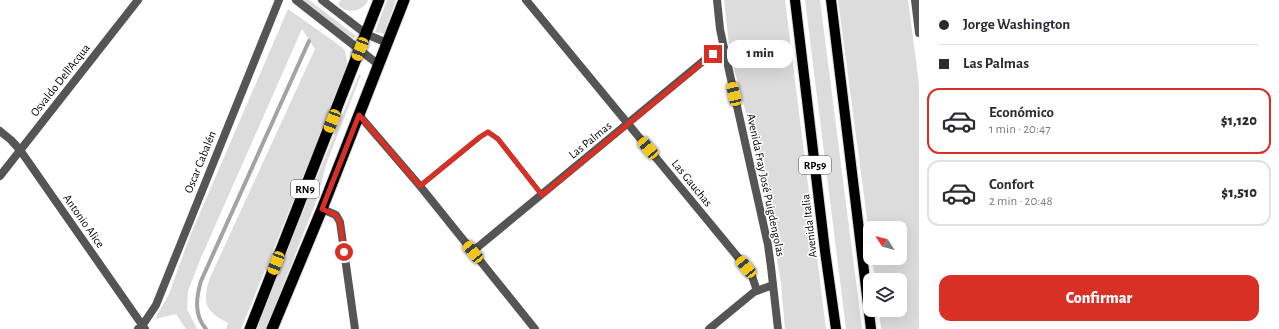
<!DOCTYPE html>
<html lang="es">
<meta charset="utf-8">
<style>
:root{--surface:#fff;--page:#f2f2f3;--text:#2b2b33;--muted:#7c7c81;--line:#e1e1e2;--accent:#d93025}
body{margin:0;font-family:"Alegreya Sans",sans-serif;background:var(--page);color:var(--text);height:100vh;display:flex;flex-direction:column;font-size:15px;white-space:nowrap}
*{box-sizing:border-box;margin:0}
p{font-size:13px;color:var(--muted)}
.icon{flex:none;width:22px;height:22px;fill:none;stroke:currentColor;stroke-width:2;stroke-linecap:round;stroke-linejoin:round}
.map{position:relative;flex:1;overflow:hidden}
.details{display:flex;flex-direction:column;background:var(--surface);width:360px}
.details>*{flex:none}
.hud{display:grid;align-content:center;height:88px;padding:0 20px;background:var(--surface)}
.needle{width:26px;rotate:306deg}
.controls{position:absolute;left:863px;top:221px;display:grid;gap:8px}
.controls a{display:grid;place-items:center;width:44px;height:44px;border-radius:8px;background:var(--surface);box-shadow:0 4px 16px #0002;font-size:20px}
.end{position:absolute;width:18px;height:18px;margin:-9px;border:5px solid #d93025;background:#fff;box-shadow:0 0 0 2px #fff}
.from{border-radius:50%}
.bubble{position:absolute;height:28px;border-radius:12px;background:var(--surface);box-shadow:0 4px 16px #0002;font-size:13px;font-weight:800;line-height:28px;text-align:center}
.car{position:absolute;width:12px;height:24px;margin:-12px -6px;border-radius:5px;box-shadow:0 0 3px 1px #0007;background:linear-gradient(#f5c518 24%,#345 0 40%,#f5c518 0 76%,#345 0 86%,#f5c518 0)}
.hud b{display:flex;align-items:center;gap:14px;height:38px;font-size:15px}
.hud b+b{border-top:1px solid var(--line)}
.hud i{width:10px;height:10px;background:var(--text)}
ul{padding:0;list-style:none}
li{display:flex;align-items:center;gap:12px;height:66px;margin:0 8px 6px;padding:0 12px;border:2px solid var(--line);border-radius:12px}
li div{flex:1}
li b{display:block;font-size:15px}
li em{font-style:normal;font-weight:800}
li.on{border-color:var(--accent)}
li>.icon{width:36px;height:36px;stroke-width:1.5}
.primary-button{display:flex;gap:8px;margin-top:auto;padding:8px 20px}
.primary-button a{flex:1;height:46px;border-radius:12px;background:var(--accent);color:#fff;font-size:16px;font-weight:800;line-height:46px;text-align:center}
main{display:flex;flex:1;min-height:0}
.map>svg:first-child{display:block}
.green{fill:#dcdcdc}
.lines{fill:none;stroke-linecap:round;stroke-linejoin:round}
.stream{stroke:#a3a3a3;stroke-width:4}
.primary-casing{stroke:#dbdbdb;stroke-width:12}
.trunk-casing{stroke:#dbdbdb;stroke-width:13}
.service{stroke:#555;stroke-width:5}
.minor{stroke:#555;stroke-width:8}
.tertiary{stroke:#555;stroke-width:8}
.primary{stroke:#000;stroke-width:10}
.trunk{stroke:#000;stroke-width:11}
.route{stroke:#d93025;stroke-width:5}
.labels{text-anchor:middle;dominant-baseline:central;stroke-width:3;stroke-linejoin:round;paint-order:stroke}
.shield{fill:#fff;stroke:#4c4c4c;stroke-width:1}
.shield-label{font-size:11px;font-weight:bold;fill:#000}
.street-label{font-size:12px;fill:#000;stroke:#fff}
</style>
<main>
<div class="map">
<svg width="919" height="329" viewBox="0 0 919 329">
<rect width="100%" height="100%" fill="#fff"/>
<!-- green -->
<path class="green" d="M300,0H309L356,36L352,40Z
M341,0H368C366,7 357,11 350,11C346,11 341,7 338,5Z
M387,0H396L384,34L375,32Z
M724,0H785L826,329H785L781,283L761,168L730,54Z
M805,0H820L862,329H846Z
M838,0H908L919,84V329H881L879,310H900V280H875L872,258H900V228H870V241Z
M288,9L332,40L345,50L347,61L345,76L313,152L241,329H226L228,323C206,312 202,304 209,280L315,49L302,29L200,260L188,291L187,309L197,329H186L176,314L155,319L169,294L190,236Z
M359,74L361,75L326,165L317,199L266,329H257L269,295Z"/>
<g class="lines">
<!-- stream -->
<path class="stream" d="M206,329C194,315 196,298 201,281L309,41"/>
<defs>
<path id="primary" d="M795,0L825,251L836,329
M831,0L871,329"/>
<path id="trunk" d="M250,329L379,0
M272,329L322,209L404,0"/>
</defs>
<!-- primary casing -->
<use href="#primary" class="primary-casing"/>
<!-- trunk casing -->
<use href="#trunk" class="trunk-casing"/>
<!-- service -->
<path class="service" d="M420,186L480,137L488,132L498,139L542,195"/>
<!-- minor -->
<path class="minor" d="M526,0L746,267L752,276L757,291
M915,0L919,33
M359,115L420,186L535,329
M0,131L11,140L20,150L145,329
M0,176L138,0
M322,209L336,215L340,222L355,329
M473,251L702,62L713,54L724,48
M138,329L142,326L156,305L279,0
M709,329L754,292L773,285"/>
<!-- tertiary -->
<path class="tertiary" d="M296,0L379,65
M322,0L366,34L387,43
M717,0L720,29L724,48L768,245L771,267L778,329"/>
<!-- primary -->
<use href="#primary" class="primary"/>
<!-- trunk -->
<use href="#trunk" class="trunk"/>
</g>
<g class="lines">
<!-- route -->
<path class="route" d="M344,252L340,222L336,215L322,209L359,115L420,186L480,137L488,132L498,139L542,195L713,54"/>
</g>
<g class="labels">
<!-- shield labels -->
<g class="shield">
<rect x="799" y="156" width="32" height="18" rx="3"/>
<rect x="291" y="180" width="28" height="18" rx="3"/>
</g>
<g class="shield-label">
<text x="815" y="165">RP59</text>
<text x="305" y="189">RN9</text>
</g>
<!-- street labels -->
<g class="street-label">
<text transform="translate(60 80) rotate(-52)">Osvaldo Dell'Acqua</text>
<text transform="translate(590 140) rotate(-39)">Las Palmas</text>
<text transform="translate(200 162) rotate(-68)">Oscar Cabalén</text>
<text transform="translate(692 183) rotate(51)">Las Gauchas</text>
<text transform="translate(766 185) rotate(78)">Avenida Fray José Puigdengolas</text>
<text transform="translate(84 221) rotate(55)">Antonio Alice</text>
<text transform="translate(809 226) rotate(-97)">Avenida Italia</text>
</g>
</g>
</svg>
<div class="controls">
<a><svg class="needle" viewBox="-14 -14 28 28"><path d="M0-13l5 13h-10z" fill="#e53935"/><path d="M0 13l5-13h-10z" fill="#7c7c81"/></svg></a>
<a><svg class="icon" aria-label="layers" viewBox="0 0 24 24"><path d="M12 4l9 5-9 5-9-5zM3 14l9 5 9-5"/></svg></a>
</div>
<i class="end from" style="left:344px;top:252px"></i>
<i class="end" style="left:713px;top:54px"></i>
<div class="bubble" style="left:727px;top:40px;width:66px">1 min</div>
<i class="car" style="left:360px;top:49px;rotate:201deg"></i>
<i class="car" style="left:734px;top:94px;rotate:347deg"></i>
<i class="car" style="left:332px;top:121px;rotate:201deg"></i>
<i class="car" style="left:648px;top:148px;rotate:320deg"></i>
<i class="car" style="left:473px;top:252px;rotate:321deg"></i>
<i class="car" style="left:276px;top:263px;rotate:201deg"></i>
<i class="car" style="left:746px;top:267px;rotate:321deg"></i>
</div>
<section class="details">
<div class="hud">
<b><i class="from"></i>Jorge Washington</b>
<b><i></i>Las Palmas</b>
</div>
<ul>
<li class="on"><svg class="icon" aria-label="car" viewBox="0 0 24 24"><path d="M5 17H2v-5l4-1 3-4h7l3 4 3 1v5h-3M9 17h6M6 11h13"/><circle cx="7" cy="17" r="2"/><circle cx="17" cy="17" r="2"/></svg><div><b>Económico</b><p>1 min · 20:47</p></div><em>$1,120</em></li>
<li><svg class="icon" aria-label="car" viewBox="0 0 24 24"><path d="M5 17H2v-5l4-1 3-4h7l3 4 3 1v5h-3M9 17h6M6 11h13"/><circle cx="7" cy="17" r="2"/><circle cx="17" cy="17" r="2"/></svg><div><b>Confort</b><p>2 min · 20:48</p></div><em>$1,510</em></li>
</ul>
<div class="primary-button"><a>Confirmar</a></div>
</section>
</main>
